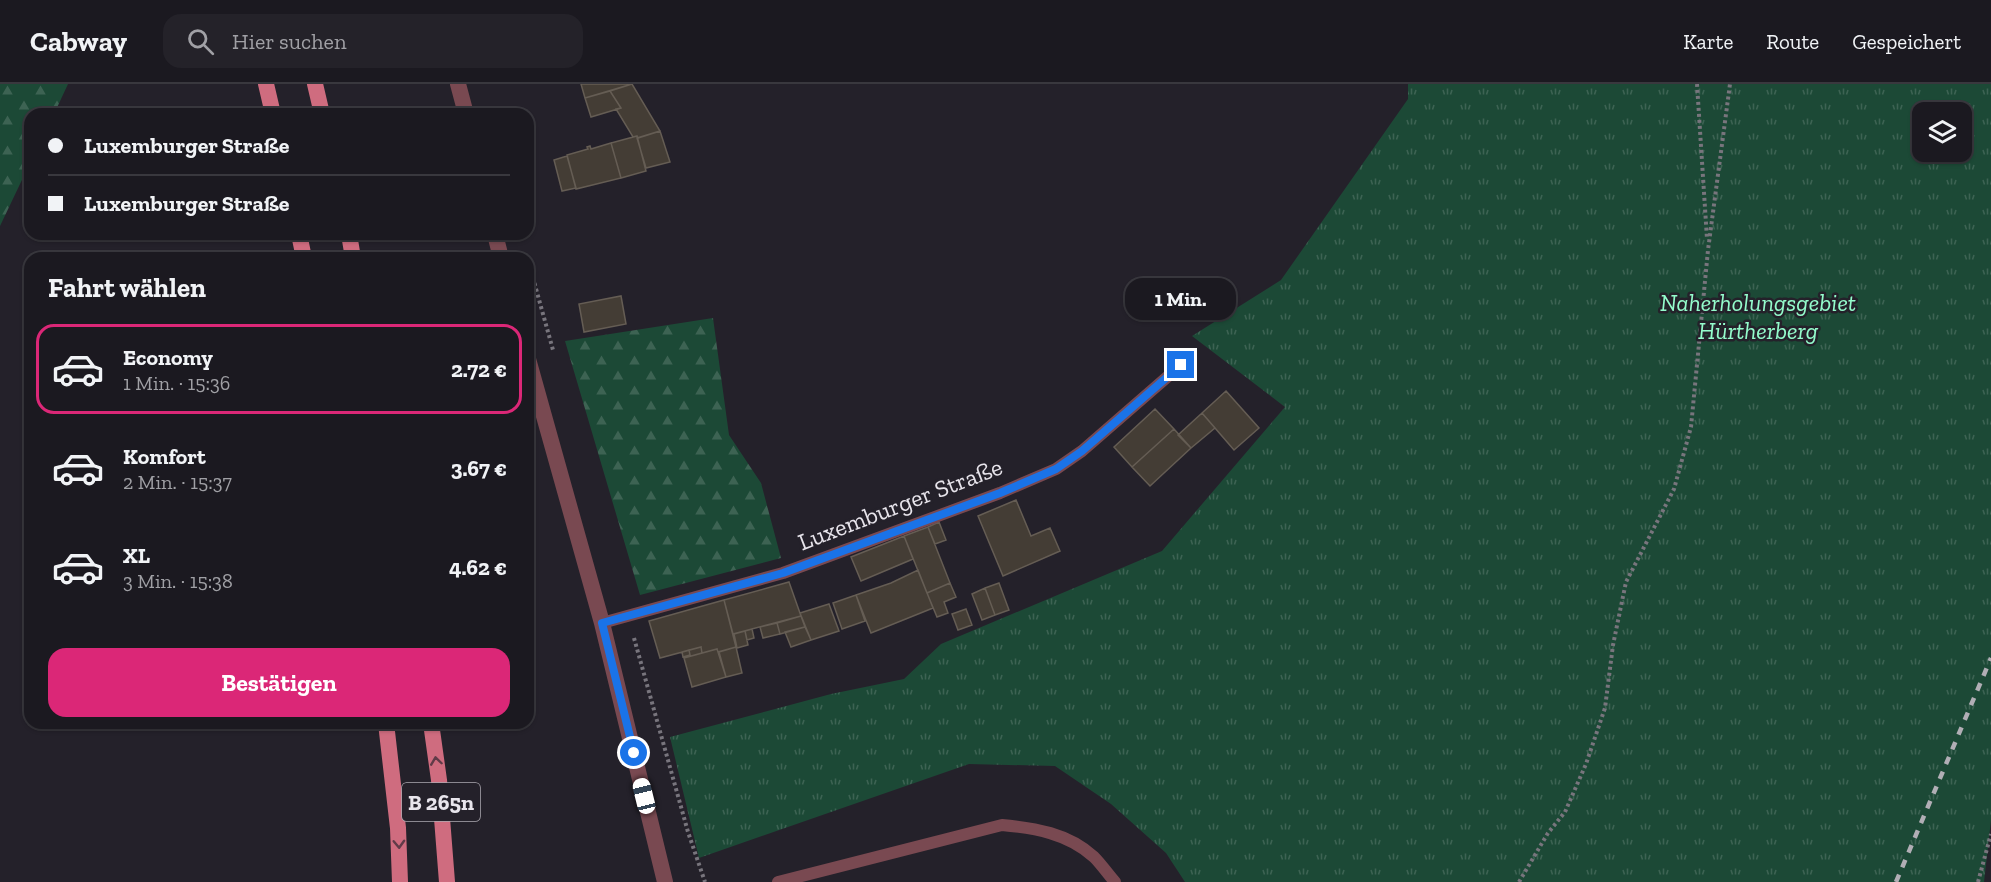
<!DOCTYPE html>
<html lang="de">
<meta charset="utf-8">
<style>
:root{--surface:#1b1920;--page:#242229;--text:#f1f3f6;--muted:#a0a0a5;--line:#39383e;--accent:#db2777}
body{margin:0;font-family:"Zilla Slab",serif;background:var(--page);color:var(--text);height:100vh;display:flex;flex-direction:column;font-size:22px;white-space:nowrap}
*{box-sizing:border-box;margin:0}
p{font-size:20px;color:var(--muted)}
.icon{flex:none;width:33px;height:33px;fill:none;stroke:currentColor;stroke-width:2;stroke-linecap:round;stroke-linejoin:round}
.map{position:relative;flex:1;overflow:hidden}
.details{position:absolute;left:24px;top:168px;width:510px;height:477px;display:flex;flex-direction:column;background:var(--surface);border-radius:18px;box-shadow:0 2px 4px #0004,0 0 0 2px var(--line)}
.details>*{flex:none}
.hud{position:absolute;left:24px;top:24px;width:510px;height:132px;border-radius:18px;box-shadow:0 2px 4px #0004,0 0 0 2px var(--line);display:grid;align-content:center;height:132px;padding:0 24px;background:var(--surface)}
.controls{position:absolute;left:1912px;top:18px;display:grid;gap:12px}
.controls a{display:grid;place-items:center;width:60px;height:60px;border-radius:12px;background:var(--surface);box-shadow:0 2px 4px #0004,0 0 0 2px var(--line);font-size:30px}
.end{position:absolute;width:27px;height:27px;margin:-14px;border:8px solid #1a73e8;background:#fff;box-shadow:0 0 0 3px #fff}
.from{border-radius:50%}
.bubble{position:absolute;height:42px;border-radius:18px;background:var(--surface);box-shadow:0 2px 4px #0004,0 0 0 2px var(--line);font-size:20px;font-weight:800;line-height:42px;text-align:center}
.car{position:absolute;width:18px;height:36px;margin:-18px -9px;border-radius:8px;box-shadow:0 0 4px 2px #0007;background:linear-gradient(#fff 24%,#345 0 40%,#fff 0 76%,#345 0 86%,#fff 0)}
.hud b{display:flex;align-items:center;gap:21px;height:57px;font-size:22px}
.hud b+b{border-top:2px solid var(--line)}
.hud i{width:15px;height:15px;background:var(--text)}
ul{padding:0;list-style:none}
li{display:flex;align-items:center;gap:18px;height:90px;margin:0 12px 9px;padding:0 12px;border:3px solid transparent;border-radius:18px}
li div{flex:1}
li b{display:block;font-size:22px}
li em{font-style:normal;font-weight:800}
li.on{border-color:var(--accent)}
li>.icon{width:54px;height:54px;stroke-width:1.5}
h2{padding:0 24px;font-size:27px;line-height:72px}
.primary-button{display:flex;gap:12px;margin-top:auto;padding:12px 24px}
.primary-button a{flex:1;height:69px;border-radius:18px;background:var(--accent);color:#fff;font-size:24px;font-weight:800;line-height:69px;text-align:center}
header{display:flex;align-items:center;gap:36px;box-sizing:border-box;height:84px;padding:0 30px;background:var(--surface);border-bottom:2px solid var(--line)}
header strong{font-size:28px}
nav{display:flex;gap:33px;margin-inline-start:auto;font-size:21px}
.search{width:420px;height:54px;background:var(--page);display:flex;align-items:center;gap:15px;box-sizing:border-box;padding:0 21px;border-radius:18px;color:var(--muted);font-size:22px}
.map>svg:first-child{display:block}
.grass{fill:url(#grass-tufts);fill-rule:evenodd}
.forest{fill:url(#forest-firs)}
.building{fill:#443d35;stroke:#655d54;stroke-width:1.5}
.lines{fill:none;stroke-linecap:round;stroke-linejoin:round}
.path{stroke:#78757d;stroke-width:4;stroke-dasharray:3 3;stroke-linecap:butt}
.service{stroke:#794951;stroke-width:12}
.tertiary{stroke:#794951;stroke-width:16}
.primary{stroke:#cf6c7f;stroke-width:16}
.rail{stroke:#b1aeb5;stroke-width:4.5;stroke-dasharray:8 8;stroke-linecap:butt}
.oneway{stroke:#603b48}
.route{stroke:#1a73e8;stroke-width:8}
.labels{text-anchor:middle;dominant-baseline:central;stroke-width:5;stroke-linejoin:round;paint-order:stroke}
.shield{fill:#24212a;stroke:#adaab2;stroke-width:1.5}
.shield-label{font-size:22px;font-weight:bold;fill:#e8e5ec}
.park-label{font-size:24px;font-style:italic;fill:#94fccc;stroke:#24212a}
.street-label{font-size:24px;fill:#e8e5ec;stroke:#24212a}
</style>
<header>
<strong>Cabway</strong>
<div class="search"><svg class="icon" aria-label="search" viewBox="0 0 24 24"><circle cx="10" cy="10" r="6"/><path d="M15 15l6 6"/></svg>Hier suchen</div>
<nav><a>Karte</a><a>Route</a><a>Gespeichert</a></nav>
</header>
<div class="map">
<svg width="1991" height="798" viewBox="0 0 1991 798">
<defs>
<pattern id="grass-tufts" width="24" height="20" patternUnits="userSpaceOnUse" patternTransform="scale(1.5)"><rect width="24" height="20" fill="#1c4936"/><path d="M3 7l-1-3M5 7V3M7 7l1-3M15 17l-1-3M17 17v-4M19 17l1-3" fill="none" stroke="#3d6353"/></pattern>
<pattern id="forest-firs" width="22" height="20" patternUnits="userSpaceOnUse" patternTransform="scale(1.5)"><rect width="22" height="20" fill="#1c4936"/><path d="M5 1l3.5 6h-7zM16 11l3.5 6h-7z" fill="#3d6353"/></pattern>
</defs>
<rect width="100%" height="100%" fill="#24212a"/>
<!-- grass -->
<path class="grass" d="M1408,0H1991V736L1984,798H1185L1166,769L1111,720L1055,682L969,680L699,774L670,653L831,610L904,595L941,560L1162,467L1285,323L1192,252L1281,196L1408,15ZM1923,28H1962V68H1923Z"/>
<!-- forest -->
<path class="forest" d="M0,0H68L54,30H30V79L0,142Z
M713,234L729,351L761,399L781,474L640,511L565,257Z"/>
<!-- building -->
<path class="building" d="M581,0H632L585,14Z
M632,0L660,47L638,54L637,52L633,53L616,25L621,24L610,7Z
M610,7L621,24L591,33L585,14Z
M660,47L670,78L646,84L637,54Z
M637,52L646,87L621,94L611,59Z
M611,59L621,94L576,105L567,71L588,65L587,63L590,62L591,65Z
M567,72L576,104L562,107L554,76Z
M621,212L626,240L584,248L579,220Z
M1226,307L1259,344L1234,366L1202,329Z
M1155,325L1174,345L1132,383L1114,363Z
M1202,329L1215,344L1191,364L1178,351Z
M1174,345L1191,364L1150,402L1132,383Z
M1016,416L1031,452L1050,444L1060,467L1003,492L978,432Z
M939,438L946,456L935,460L928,443Z
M928,443L950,499L927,509L904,452Z
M904,452L913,475L861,497L851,473Z
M918,486L933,524L871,549L856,511L891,499Z
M789,498L801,532L733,550L724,516Z
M950,499L956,513L944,518L948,529L937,533L927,509Z
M999,499L1009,526L995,531L985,504Z
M985,504L995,531L982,536L972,510Z
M856,511L865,537L842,545L833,519Z
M724,516L736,563L718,568L717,565L702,569L701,563L660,574L649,537Z
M829,520L839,547L811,556L800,529Z
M966,525L972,541L958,546L952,530Z
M801,532L805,543L780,550L777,539Z
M777,539L780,550L763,554L760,543Z
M805,543L811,556L791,563L785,548Z
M752,545L754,554L747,556L745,547Z
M745,547L748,561L737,564L734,550Z
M701,563L702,569L684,574L690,571L689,566Z
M736,563L742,589L726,593L719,568Z
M717,565L726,593L692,603L684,574Z
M689,566L690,571L683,573L682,568Z"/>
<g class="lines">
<!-- path -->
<path class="path" d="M1697,0L1707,155
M528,176L553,266
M634,554L688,748L705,798
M1519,798L1548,749L1565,728L1586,680L1605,624L1613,561L1626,498L1674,405L1691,343L1708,166L1730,0
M1978,798L1991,750"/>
<!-- service -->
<path class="service" d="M602,539L783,489L1000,409L1056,385L1082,367L1181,281
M778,798L1002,741C1034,744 1068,749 1094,773C1101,780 1108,790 1115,798"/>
<!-- tertiary -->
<path class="tertiary" d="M458,0L466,30
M495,150L501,174
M528,275L602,539L665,798"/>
<!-- primary -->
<path class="primary" d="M266,0L273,30
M315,0L322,30
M299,150L304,174
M349,150L353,174
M386,639L398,744L400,798
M431,639L439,696L447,798"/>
<!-- rail -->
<path class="rail" d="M1896,798L1991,574"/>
</g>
<!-- one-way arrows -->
<defs><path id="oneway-chevron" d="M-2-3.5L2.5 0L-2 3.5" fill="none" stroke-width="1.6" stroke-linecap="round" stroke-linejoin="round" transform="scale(1.5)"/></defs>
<g class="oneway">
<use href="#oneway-chevron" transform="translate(436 677) rotate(-98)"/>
<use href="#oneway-chevron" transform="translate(399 760) rotate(88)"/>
</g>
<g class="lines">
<!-- route -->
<path class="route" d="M634,669L602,539L783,489L1000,409L1056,385L1082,367L1181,281"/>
</g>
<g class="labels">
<!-- shield labels -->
<rect class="shield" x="402" y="699" width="78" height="38" rx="4.5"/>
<g class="shield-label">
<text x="441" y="718">B 265n</text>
</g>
<!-- park labels -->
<g class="park-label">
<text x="1758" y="218">Naherholungsgebiet<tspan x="1758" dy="28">Hürtherberg</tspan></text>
</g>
<!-- street labels -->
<g class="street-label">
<text transform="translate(900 420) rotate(-21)">Luxemburger Straße</text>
</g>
</g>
</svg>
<div class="controls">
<a><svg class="icon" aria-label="layers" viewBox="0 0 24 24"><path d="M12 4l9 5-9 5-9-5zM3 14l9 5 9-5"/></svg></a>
</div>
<i class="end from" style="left:634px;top:669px"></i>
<i class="end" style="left:1181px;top:281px"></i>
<div class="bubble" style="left:1125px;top:194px;width:111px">1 Min.</div>
<i class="car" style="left:644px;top:712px;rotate:346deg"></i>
<div class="hud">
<b><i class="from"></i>Luxemburger Straße</b>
<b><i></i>Luxemburger Straße</b>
</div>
<section class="details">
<h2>Fahrt wählen</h2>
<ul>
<li class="on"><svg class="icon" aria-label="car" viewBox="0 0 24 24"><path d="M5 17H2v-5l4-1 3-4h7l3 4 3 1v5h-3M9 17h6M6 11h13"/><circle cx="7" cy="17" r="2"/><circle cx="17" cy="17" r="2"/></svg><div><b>Economy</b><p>1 Min. · 15:36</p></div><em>2.72 €</em></li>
<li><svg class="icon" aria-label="car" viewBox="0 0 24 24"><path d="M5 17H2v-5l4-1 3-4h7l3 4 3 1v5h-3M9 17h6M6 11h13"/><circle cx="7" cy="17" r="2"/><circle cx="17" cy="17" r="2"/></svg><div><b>Komfort</b><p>2 Min. · 15:37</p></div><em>3.67 €</em></li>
<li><svg class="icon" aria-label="car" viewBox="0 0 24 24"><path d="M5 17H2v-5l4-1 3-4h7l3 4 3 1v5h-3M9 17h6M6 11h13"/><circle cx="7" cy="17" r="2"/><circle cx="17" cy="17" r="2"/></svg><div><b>XL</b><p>3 Min. · 15:38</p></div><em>4.62 €</em></li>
</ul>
<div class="primary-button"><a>Bestätigen</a></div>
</section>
</div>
